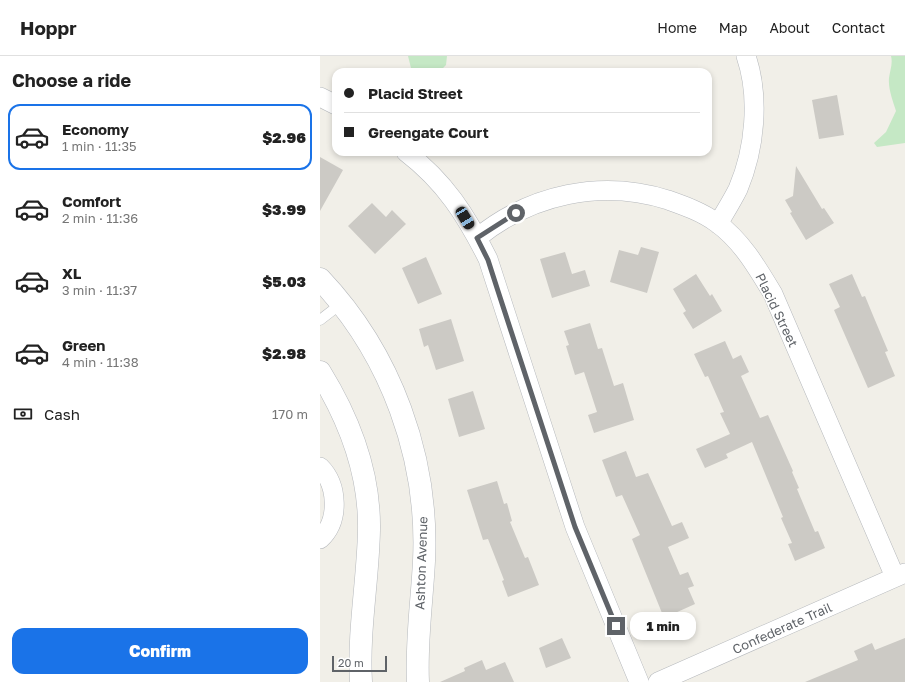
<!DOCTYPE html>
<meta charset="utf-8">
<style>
:root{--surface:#fff;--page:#f2f2f2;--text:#222;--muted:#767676;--line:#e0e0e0;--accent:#1a73e8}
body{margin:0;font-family:"Golos Text",sans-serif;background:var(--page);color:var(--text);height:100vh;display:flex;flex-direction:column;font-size:15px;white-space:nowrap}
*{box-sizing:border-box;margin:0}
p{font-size:13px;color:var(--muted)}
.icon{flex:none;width:22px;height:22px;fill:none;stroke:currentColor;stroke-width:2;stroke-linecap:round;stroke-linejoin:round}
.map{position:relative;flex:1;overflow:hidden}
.drawer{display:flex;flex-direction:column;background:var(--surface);width:320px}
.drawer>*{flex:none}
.banner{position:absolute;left:12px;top:12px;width:380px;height:88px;border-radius:12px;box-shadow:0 2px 6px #0003;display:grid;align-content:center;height:88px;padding:0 12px;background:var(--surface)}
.scale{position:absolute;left:12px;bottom:10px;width:55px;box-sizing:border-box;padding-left:4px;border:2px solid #5f6368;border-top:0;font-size:11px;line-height:14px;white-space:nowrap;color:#5f6368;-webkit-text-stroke:3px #fff;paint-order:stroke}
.end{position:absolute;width:18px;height:18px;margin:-9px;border:5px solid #5f6368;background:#fff;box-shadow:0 0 0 2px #fff}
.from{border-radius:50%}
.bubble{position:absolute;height:28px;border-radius:12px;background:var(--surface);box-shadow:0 2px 6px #0003;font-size:13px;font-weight:800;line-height:28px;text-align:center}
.car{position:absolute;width:12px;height:24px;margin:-12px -6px;border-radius:5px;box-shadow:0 0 3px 1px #0007;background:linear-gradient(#222 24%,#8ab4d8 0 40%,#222 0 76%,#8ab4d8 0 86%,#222 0)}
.banner b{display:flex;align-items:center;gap:14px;height:38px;font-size:15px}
.banner b+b{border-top:1px solid var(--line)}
.banner i{width:10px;height:10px;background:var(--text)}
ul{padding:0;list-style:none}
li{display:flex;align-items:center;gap:12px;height:66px;margin:0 8px 6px;padding:0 4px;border:2px solid transparent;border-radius:12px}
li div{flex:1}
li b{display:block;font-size:15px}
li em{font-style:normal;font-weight:800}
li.on{border-color:var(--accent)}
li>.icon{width:36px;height:36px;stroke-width:1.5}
h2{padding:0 12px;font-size:18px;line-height:48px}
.pay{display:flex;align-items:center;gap:10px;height:44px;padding:0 12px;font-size:15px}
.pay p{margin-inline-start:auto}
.button{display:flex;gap:8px;margin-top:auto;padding:8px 12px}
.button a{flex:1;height:46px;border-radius:12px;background:var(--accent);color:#fff;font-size:16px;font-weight:800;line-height:46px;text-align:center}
header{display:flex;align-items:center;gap:24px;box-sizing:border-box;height:56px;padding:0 20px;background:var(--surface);border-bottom:1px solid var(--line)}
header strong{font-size:19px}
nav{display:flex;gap:22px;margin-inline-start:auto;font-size:14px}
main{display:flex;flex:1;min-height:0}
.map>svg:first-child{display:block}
.green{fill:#c5e8c5}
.building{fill:#cccac5}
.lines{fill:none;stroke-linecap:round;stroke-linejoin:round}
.service-casing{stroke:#b5b8bc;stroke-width:11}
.minor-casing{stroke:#b5b8bc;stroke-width:20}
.tertiary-casing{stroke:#b5b8bc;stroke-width:23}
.service{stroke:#fff;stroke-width:10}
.minor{stroke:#fff;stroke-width:19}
.tertiary{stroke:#fff;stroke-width:22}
.route{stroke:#5f6368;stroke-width:5}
.labels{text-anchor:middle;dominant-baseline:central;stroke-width:3;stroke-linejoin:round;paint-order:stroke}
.street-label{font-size:13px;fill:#5f6368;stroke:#fff}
</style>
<header>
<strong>Hoppr</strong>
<nav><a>Home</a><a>Map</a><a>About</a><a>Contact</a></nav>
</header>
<main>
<section class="drawer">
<h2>Choose a ride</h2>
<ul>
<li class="on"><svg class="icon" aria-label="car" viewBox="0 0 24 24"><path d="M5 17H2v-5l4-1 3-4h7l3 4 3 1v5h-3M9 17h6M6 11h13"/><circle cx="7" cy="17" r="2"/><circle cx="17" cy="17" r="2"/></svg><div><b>Economy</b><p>1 min · 11:35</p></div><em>$2.96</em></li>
<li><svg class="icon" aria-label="car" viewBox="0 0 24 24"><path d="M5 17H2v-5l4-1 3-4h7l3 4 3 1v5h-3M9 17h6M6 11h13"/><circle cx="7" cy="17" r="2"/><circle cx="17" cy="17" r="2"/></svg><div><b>Comfort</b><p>2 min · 11:36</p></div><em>$3.99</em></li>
<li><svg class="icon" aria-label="car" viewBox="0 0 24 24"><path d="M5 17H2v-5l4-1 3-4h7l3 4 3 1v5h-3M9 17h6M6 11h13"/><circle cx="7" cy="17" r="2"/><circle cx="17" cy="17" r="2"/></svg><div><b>XL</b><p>3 min · 11:37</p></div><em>$5.03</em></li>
<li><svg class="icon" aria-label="car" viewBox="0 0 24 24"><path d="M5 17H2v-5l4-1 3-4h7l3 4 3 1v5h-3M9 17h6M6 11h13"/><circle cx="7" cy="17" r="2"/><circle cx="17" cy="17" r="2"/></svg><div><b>Green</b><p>4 min · 11:38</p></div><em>$2.98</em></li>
</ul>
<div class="pay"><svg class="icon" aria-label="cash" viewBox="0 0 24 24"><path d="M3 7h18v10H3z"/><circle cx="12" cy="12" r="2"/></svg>Cash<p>170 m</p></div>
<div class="button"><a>Confirm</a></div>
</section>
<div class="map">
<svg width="585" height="626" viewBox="0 0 585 626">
<rect width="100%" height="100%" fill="#f1efe8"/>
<!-- green -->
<path class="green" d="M88,0H127L126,9L119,16H92Z
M571,0H585V87L557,91L554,87L566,76L576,55C573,45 568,33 569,22C570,14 573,8 571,0Z"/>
<!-- building -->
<path class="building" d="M517,39L524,79L499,83L492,44Z
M0,101L23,114L0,155Z
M476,110L502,153L504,152L514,167L486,184L470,157L472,156L465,144L473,140Z
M52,147L66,161L72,154L86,168L55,198L28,170Z
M321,191L339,196L327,237L290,226L299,194L318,199Z
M245,196L252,218L265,214L270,230L232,242L220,203Z
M106,201L122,238L98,248L82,212Z
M376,218L390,240L392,238L402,255L373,273L363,257L366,255L353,233Z
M532,218L542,241L545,240L552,257L568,295L565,296L575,320L548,332L514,254L520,251L509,228Z
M131,263L144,305L116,314L108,289L104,291L99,273Z
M270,267L278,293L282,292L294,330L303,327L314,364L274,377L268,359L277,356L264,316L255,319L246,290L249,289L244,275Z
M405,285L413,303L421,299L429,316L421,320L440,362L448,359L473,415L472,416L479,432L477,433L495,476L498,475L505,492L475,505L468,488L472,487L461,462L463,461L432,386L406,398L408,402L385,412L376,393L410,378L400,357L404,356L388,320L385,321L374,298Z
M153,335L165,373L139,381L128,343Z
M306,395L316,421L328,417L352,470L362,466L369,482L348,491L360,519L368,516L374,530L368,532L375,548L344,562L312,483L320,479L302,439L296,441L282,404Z
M177,425L184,448L187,447L192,465L190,466L205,502L208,501L219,529L188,541L182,525L184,524L168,483L163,484L147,434Z
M242,582L251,602L226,612L219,592Z
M585,582V626H485L538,604L534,595L552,587L555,594Z
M162,604L166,614L185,606L194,626H120L145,615L144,612Z"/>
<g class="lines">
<defs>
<path id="service" d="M0,264L22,247"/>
<path id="minor" d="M0,41L16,49
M86,96C125,126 146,159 168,203L255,471L319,626
M398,168C405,156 412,145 418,133C435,93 440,41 426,0
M157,182C211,138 281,123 348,144C365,150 382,156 397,167C422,185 438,213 453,238L575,521
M0,411C18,429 20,465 0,483
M338,626L585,517"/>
<path id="tertiary" d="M0,223C71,298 109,402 104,505C102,545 96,585 98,626
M0,316C29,363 50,417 49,474C48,525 38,575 41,626"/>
</defs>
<!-- service casing -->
<use href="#service" class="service-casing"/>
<!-- minor casing -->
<use href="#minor" class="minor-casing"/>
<!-- tertiary casing -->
<use href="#tertiary" class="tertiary-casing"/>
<!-- service -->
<use href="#service" class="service"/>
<!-- minor -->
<use href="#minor" class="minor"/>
<!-- tertiary -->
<use href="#tertiary" class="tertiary"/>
</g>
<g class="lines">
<!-- route -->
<path class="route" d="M196,157L157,182L168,204L177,232L255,471L296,570"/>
</g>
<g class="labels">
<!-- street labels -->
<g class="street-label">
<text transform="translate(457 254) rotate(64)">Placid Street</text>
<text transform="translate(101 507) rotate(-88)">Ashton Avenue</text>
<text transform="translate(462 572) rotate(-24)">Confederate Trail</text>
</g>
</g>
</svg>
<div class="scale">20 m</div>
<i class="end from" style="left:196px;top:157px"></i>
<i class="end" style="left:296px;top:570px"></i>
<div class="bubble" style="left:310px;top:556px;width:66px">1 min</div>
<i class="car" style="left:145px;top:162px;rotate:149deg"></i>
<div class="banner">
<b><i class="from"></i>Placid Street</b>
<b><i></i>Greengate Court</b>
</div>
</div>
</main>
